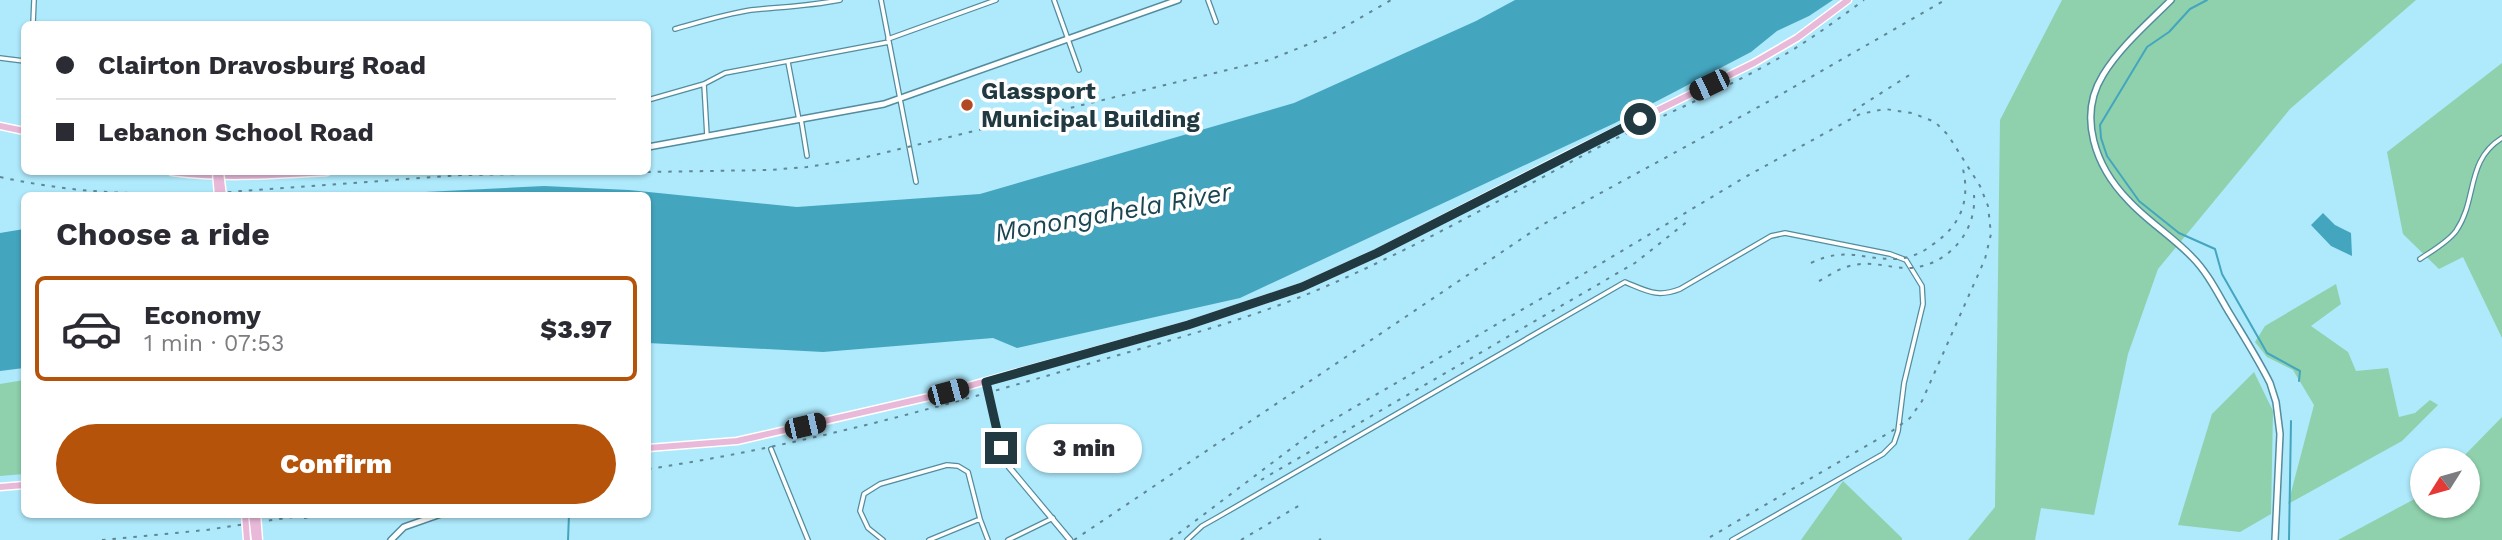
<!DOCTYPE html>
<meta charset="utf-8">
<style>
:root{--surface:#fff;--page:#f7f7f7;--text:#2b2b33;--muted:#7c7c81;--line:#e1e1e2;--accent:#b45309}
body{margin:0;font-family:"Work Sans",sans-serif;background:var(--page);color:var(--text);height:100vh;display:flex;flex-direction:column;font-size:26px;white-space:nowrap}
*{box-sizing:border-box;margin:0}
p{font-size:23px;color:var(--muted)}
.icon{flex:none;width:38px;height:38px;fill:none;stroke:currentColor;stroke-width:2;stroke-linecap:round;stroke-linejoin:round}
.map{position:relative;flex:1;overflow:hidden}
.side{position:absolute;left:21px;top:192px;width:630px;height:326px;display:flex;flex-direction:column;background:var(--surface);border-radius:10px;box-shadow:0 2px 5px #0004}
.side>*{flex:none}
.top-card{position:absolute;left:21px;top:21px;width:630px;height:154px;border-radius:10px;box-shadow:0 2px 5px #0004;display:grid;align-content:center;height:154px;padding:0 35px;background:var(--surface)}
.needle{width:46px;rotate:233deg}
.tools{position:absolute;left:2410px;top:448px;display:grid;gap:14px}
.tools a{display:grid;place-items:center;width:70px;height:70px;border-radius:50%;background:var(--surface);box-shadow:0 2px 5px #0004;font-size:35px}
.end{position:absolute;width:32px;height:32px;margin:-16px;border:9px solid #213940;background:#fff;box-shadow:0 0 0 4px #fff}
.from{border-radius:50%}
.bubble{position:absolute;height:49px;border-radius:24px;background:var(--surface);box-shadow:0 2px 5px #0004;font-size:23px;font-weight:800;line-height:49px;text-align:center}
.car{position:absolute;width:21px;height:42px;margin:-21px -10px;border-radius:9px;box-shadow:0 0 5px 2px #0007;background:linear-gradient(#222 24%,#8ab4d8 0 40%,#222 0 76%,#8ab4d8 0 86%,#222 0)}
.top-card b{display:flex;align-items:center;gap:24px;height:66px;font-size:26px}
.top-card b+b{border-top:2px solid var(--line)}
.top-card i{width:18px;height:18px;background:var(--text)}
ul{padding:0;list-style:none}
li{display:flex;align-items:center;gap:21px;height:105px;margin:0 14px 10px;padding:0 21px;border:4px solid var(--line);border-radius:10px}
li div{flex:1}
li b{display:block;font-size:26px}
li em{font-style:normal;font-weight:800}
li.active{border-color:var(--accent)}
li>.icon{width:63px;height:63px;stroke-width:1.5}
h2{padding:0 35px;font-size:32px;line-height:84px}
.action{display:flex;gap:14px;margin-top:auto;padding:14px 35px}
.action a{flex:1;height:80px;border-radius:42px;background:var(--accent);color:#fff;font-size:28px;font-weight:800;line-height:80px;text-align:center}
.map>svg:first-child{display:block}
.green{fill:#8ed1ac}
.water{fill:#44a5bf}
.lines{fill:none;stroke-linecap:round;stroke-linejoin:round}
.stream{stroke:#44a5bf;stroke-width:2}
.minor-casing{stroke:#538c9d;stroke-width:6}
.tertiary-casing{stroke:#538c9d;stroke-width:7}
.secondary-casing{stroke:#538c9d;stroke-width:8}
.primary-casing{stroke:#fff;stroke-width:9}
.minor{stroke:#fff;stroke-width:3.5}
.tertiary{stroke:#fff;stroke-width:4.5}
.secondary{stroke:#fff;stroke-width:5}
.primary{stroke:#e9b9da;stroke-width:6}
.rail{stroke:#608793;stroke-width:2;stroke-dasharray:3.5 7;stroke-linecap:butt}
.primary-bridge-casing{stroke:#fff;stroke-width:9;stroke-linecap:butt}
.primary-bridge{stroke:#e9b9da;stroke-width:6}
.route{stroke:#213940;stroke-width:9}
.poi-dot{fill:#b04924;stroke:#fff;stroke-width:2.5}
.labels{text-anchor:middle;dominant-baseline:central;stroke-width:7;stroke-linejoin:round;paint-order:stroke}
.poi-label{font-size:24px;font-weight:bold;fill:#213940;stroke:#fff;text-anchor:start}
.water-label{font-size:26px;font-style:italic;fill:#1a4551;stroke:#fff}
</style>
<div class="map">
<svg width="2502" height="540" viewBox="0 0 2502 540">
<rect width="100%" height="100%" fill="#aee9fc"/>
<!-- green -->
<path class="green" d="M2062,0H2416L2290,109L2158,269L2128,354L2094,515L2041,508L2035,540H1968L1995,507L2000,120Z
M2502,63V338L2463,257L2439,269L2403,234L2387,152Z
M2336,284L2341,304L2311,326L2348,352L2356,371L2388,368L2399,417L2415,413L2430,400L2438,405L2402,441L2288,504L2314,405L2293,370L2267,357L2255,342L2265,326Z
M2254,372L2273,411L2271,514L2240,532L2178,525L2212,414Z
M24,380V474L0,476V384Z
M2502,417V540H2338L2422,495V506H2468V460H2460Z
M1843,481L1902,538V540H1801Z"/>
<!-- water -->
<path class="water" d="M1515,0H1833L1809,16L1777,31L1751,52L1615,123L1240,298L1017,348L993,338L823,352L648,343V196H345L544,186L629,190L797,207L980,194L1294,103L1476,21Z
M2323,213L2335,225L2351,233L2352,256L2331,246L2311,225Z
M24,229V368L0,371V233Z"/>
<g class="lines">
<!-- stream -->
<path class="stream" d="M2207,0L2190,9L2169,32L2147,47L2100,125L2101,138L2107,156L2139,201L2179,233L2215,249L2222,274L2267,353L2300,371L2299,381
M568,540L569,514
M2289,540L2291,421"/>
<defs>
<path id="minor" d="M881,0L916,182
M1054,0L1079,70
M1208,0L1216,22
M33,24L34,0
M675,29C700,22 725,14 751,10C781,7 810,6 840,0
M888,39L996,0
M0,58L24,61
M788,62L799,120
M704,84L707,136
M648,100L704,84L725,73L889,42
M801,119L807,156
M2420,259C2432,251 2448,242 2456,231C2478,199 2465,161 2502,138
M771,449L808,540
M980,519L988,540
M883,540L868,528L860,511L864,494L880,484L947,465L958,466L968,472L980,519L929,540
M1008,540L1053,518
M1187,540L1202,526L1218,517L1625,282C1647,291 1657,298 1680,289L1771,236L1785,233L1890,254L1906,260L1922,286L1923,304L1904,383L1898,431L1894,443L1883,454L1732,540"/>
<path id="tertiary" d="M986,381L1001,448L1009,467L1070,540"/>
<path id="secondary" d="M2171,0C2148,23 2120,47 2103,75C2077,117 2096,167 2128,200C2147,221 2172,236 2192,257C2208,273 2218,294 2230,314C2244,337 2258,359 2270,383L2276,402L2280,434L2275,540
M648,147L884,104L1178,0
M391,540L404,527L441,514"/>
<path id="primary" d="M0,126L24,131
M172,172C224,179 275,175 327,172
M648,448L737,441L929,397L1188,325L1302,287L1377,253L1569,154L1754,63L1797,38L1848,0
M0,487L24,485"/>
</defs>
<!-- minor casing -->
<use href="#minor" class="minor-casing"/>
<!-- tertiary casing -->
<use href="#tertiary" class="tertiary-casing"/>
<!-- secondary casing -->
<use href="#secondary" class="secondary-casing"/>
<!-- primary casing -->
<use href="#primary" class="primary-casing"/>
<!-- minor -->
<use href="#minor" class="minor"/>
<!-- tertiary -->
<use href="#tertiary" class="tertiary"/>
<!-- secondary -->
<use href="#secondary" class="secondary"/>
<!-- primary -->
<use href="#primary" class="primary"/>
<!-- rail -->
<path class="rail" d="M1853,111L1911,74
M0,177C51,188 102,194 154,193
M144,196H175L462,175L769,170L807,167L858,159L1269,60L1329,36L1391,0
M1811,263C1846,246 1863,260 1897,259C1910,258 1922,253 1932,245C1962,225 1971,199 1962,165
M1819,281C1830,275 1841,267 1854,265C1872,261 1890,268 1908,268C1946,267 1977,233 1974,195
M648,469C796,447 941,407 1084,365C1166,341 1250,320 1329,285C1421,245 1510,194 1599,147C1664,114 1732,87 1794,49C1818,34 1841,17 1864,0
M1261,480L1635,263L1688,221
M304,518L332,514
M102,540L206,530L313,514
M1074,540L1542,225L1773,99L1945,0
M1170,540L1317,429L1585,273L1747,176L1860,114L1885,109L1912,113L1935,122L1948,135L1980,186L1988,206L1991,234L1985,259L1922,401L1910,418L1892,431L1705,540
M1241,540L1300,505
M1319,540L1321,539"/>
<defs>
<path id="primary-bridge" d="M216,172L218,196
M220,172L223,196
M245,514L247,540
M252,514L255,540
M257,514L259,540"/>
</defs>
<!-- primary-bridge casing -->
<use href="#primary-bridge" class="primary-bridge-casing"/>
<!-- primary-bridge -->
<use href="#primary-bridge" class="primary-bridge"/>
</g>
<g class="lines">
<!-- route -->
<path class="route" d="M1001,448L986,382L1188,325L1302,287L1377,253L1640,119"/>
</g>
<!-- markers -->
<circle class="poi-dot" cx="967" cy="105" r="7"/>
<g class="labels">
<!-- poi labels -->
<g class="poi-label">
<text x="981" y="91">Glassport<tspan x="981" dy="28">Municipal Building</tspan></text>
</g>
<!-- water labels -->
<g class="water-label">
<text transform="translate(1113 212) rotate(-10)">Monongahela River</text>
</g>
</g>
</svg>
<div class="tools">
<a><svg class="needle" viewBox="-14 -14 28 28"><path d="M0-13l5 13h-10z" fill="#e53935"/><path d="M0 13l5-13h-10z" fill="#7c7c81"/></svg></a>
</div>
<i class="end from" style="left:1640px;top:119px"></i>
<i class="end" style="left:1001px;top:448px"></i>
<div class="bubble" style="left:1026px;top:424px;width:116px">3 min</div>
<i class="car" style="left:1709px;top:85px;rotate:244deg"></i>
<i class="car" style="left:948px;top:392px;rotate:75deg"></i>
<i class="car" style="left:805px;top:426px;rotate:77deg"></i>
<div class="top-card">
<b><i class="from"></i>Clairton Dravosburg Road</b>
<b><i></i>Lebanon School Road</b>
</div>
<section class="side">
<h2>Choose a ride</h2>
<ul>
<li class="active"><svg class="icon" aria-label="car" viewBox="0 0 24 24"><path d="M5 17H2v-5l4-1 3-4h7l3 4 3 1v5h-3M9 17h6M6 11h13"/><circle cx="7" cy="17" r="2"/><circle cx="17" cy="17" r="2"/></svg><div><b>Economy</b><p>1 min · 07:53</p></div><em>$3.97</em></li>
</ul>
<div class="action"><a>Confirm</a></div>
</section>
</div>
